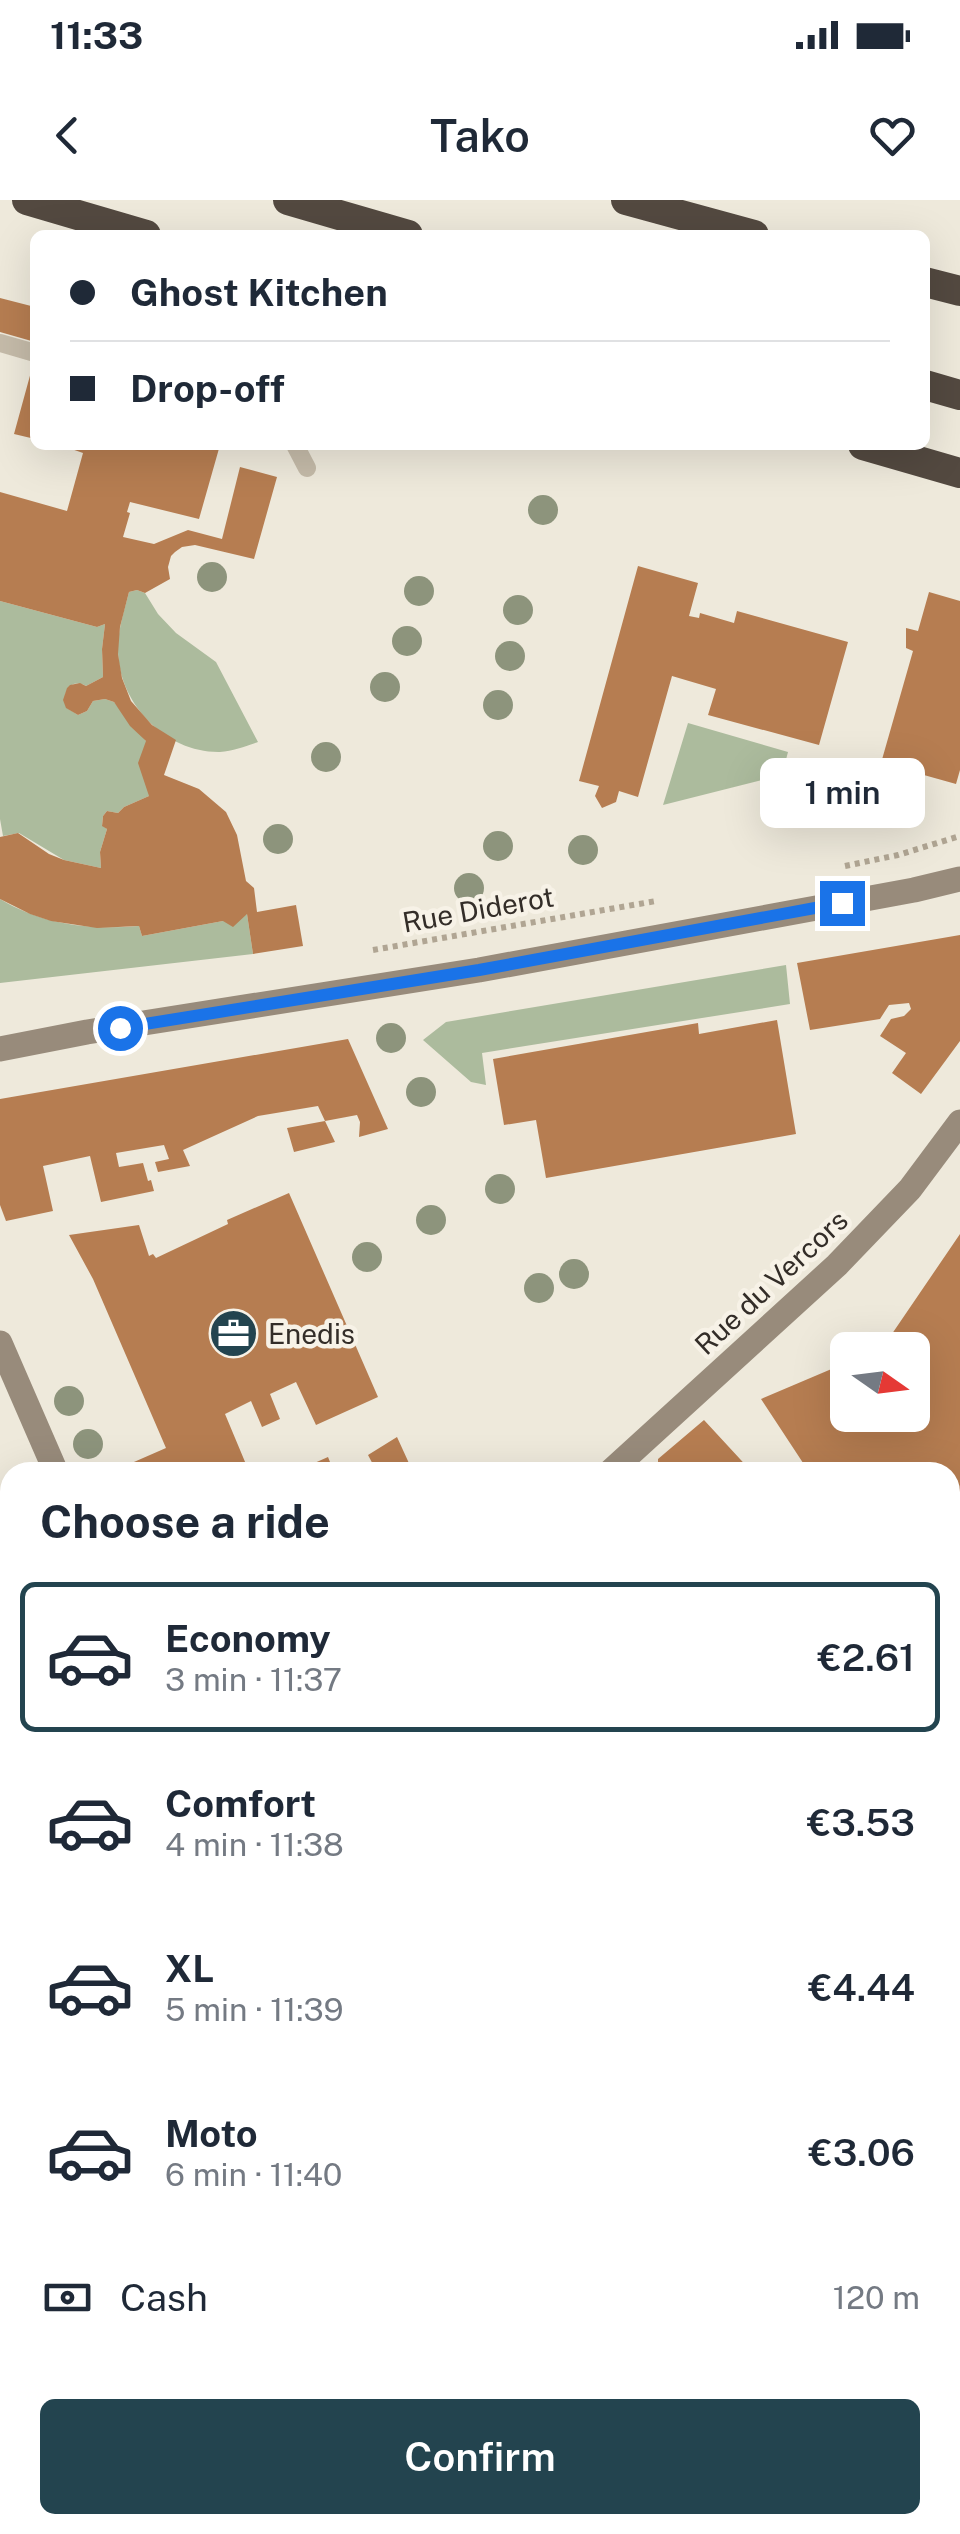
<!DOCTYPE html>
<meta charset="utf-8">
<style>
:root{--surface:#fff;--page:#f2f2f3;--text:#1f2937;--muted:#747a83;--line:#e0e1e3;--accent:#23444f}
body{margin:0;font-family:"Public Sans",sans-serif;background:var(--page);color:var(--text);height:100vh;display:flex;flex-direction:column;font-size:38px;white-space:nowrap}
*{box-sizing:border-box;margin:0}
p{font-size:32px;color:var(--muted)}
.icon{flex:none;width:55px;height:55px;fill:none;stroke:currentColor;stroke-width:2;stroke-linecap:round;stroke-linejoin:round}
.map{position:relative;flex:1;overflow:hidden}
.side{position:absolute;left:0px;top:1262px;width:960px;height:1072px;display:flex;flex-direction:column;background:var(--surface);border-radius:30px 30px 0 0;box-shadow:0 10px 40px #0002}
.side>*{flex:none}
.banner{position:absolute;left:30px;top:30px;width:900px;height:220px;border-radius:15px;box-shadow:0 10px 40px #0002;display:grid;align-content:center;height:220px;padding:0 40px;background:var(--surface)}
.needle{width:65px;rotate:104deg}
.buttons{position:absolute;left:830px;top:1132px;display:grid;gap:20px}
.buttons a{display:grid;place-items:center;width:100px;height:100px;border-radius:15px;background:var(--surface);box-shadow:0 10px 40px #0002;font-size:50px}
.end{position:absolute;width:45px;height:45px;margin:-22px;border:12px solid #1a73e8;background:#fff;box-shadow:0 0 0 5px #fff}
.from{border-radius:50%}
.bubble{position:absolute;height:70px;border-radius:15px;background:var(--surface);box-shadow:0 10px 40px #0002;font-size:32px;font-weight:600;line-height:70px;text-align:center}
.banner b{display:flex;align-items:center;gap:35px;height:95px;font-size:38px}
.banner b+b{border-top:2px solid var(--line)}
.banner i{width:25px;height:25px;background:var(--text)}
ul{padding:0;list-style:none}
li{display:flex;align-items:center;gap:30px;height:150px;margin:0 20px 15px;padding:0 20px;border:5px solid transparent;border-radius:15px}
li div{flex:1}
li b{display:block;font-size:38px}
li em{font-style:normal;font-weight:600}
li.active{border-color:var(--accent)}
li>.icon{width:90px;height:90px;stroke-width:1.5}
h2{padding:0 40px;font-size:45px;line-height:120px}
.pay{display:flex;align-items:center;gap:25px;height:110px;padding:0 40px;font-size:38px}
.pay p{margin-inline-start:auto}
.primary-button{display:flex;gap:20px;margin-top:auto;padding:20px 40px}
.primary-button a{flex:1;height:115px;border-radius:15px;background:var(--accent);color:#fff;font-size:40px;font-weight:600;line-height:115px;text-align:center}
.status{display:flex;justify-content:space-between;align-items:center;height:70px;padding:0 50px;background:var(--surface);direction:ltr}
.status svg{height:28px;fill:currentColor}
header{display:flex;justify-content:space-between;align-items:center;height:130px;padding:0 40px;background:var(--surface);font-size:45px;font-weight:600}
.map>svg:first-child{display:block}
.green{fill:#acbb9d}
.building{fill:#b67d51}
.lines{fill:none;stroke-linecap:round;stroke-linejoin:round}
.path{stroke:#b0a593;stroke-width:6;stroke-dasharray:5 5;stroke-linecap:butt}
.lane{stroke:#c5bba9;stroke-width:18}
.street{stroke:#c5bba9;stroke-width:25}
.secondary{stroke:#988b7b;stroke-width:25}
.highway{stroke:#534940;stroke-width:30}
.tree{fill:#8d947c}
.route{stroke:#1a73e8;stroke-width:12}
.labels{text-anchor:middle;dominant-baseline:central;stroke-width:9;stroke-linejoin:round;paint-order:stroke}
.street-label{font-size:28px;fill:#332d28;stroke:#f7f2e7}
.poi-label{font-size:28px;fill:#332d28;stroke:#f7f2e7;text-anchor:start}
</style>
<div class="status"><b>11:33</b><svg viewBox="0 0 49 12"><path d="M0 12V9h3v3zM5 12V6h3v6zM10 12V3h3v9zM15 12V0h3v12zM26 1h20v11H26zM47 4h2v5h-2z"/></svg></div>
<header><svg class="icon" aria-label="back" viewBox="0 0 24 24"><path d="M15 5l-7 7 7 7"/></svg>Tako<svg class="icon" aria-label="heart" viewBox="0 0 24 24"><path d="M12 20l-8-8c-3-5 5-10 8-4 3-6 11-1 8 4z"/></svg></header>
<div class="map">
<svg width="960" height="2334" viewBox="0 0 960 2334">
<rect width="100%" height="100%" fill="#eee9db"/>
<!-- green -->
<path class="green" d="M137,390L145,393L158,414L176,433L216,462L258,542C246,546 233,551 220,552C167,553 120,505 118,453C117,432 124,412 129,392Z
M0,401L97,427L105,424L102,449L103,477L86,486C69,477 61,495 67,508L78,515L87,511L93,501L105,499L114,502L146,541L149,596L124,607L118,613L107,611L103,616L102,625L107,629L100,652L101,668L64,660L19,633L3,636L0,619Z
M688,523L788,552L782,575L663,605Z
M0,699C43,725 90,730 139,726L142,736L223,721L247,714L253,754L0,783Z
M786,765L790,804L482,853L486,885L471,882L423,840L446,822Z
M0,1309L10,1332V1761L0,1772Z
M10,2228V2325H210L208,2334H0V2232Z"/>
<!-- building -->
<path class="building" d="M0,98L35,107V142L0,132Z
M34,161H35V239L14,234Z
M60,245H220L199,319L130,302L127,312L130,313L123,337L154,344L188,330L222,339L240,267L277,277L254,359L195,345L182,347L175,352L171,356L168,367L170,379L145,393L137,390L129,392L120,427L118,454L122,478L131,501L152,525L176,540L164,575L199,589L226,612L237,635L246,681L254,688L257,712L296,705L303,746L253,754L247,714L233,727L223,721L142,736L139,726L97,728L51,721L30,714L0,699V637L18,633L49,654L64,660L101,668L100,652L107,629L102,626L103,616L107,611L118,613L124,607L149,596L138,563L146,541L130,526L114,502L105,499L93,501L87,511L78,515L66,508L63,500L67,488L70,485L80,483L86,486L103,477L102,449L105,424L97,427L0,401V292L67,311L83,253Z
M638,366L698,383L689,416L699,418L700,413L734,423L737,411L848,442L819,545L708,515L716,489L672,476L638,597L619,591L616,602L602,608L595,596L599,586L579,581Z
M929,392L960,401V570L956,584L881,563L913,451L906,448V428L918,431Z
M960,735V841L921,894L892,873L906,853L880,836L891,819L904,816L911,809L909,803L889,805L880,819L810,830L797,763Z
M777,820L796,934L546,978L536,920L504,925L493,859L698,823L699,834Z
M348,839L388,929L359,937L360,922L357,915L325,921L318,906L258,916L183,950L190,966L158,972L155,962L169,959L164,945L116,953L119,967L143,963L148,981L151,980L154,991L101,1002L90,956L43,966L53,1011L6,1021L0,1005V899Z
M325,921L335,942L294,952L287,928Z
M289,993L378,1197L316,1225L296,1182L270,1194L280,1219L262,1227L251,1201L225,1214L248,1269L250,1268L252,1272H111L166,1248L93,1079L69,1035L139,1025L149,1056L153,1054L156,1058L228,1024L227,1020Z
M960,1034V1324L950,1323V1272H809L761,1199L848,1162V1215H912V1150H881Z
M704,1220L752,1272H645L658,1263V1259Z
M397,1237L413,1272H377L368,1255Z
M328,1257L334,1272H294Z
M960,1469V1781L950,1778V1498Z
M950,1936L960,1951V2100L950,2084Z
M950,2227L960,2243V2334H844L837,2325H950Z
M269,2325H351L349,2334H267Z"/>
<g class="lines">
<!-- path -->
<path class="path" d="M845,666L898,655L960,636
M373,750L656,701
M0,1562L8,1581
M0,1838L10,1825
M198,2334L200,2325"/>
<!-- lane -->
<path class="lane" d="M0,143L35,153
M295,245L307,268
M0,2247L10,2242"/>
<!-- street -->
<path class="street" d="M0,1915L10,1901"/>
<!-- secondary -->
<path class="secondary" d="M0,849L87,832L479,770L914,690L960,679
M0,1143L56,1272
M610,1272L837,1065L910,989L960,922
M532,2325L536,2334"/>
<!-- highway -->
<path class="highway" d="M27,0L146,35
M288,0L408,35
M626,0L754,35
M925,82L960,91
M925,185L960,195
M863,245L960,273"/>
</g>
<!-- trees -->
<g class="tree">
<circle cx="543" cy="310" r="15"/>
<circle cx="212" cy="377" r="15"/>
<circle cx="419" cy="391" r="15"/>
<circle cx="518" cy="410" r="15"/>
<circle cx="407" cy="441" r="15"/>
<circle cx="510" cy="456" r="15"/>
<circle cx="385" cy="487" r="15"/>
<circle cx="498" cy="505" r="15"/>
<circle cx="326" cy="557" r="15"/>
<circle cx="278" cy="639" r="15"/>
<circle cx="498" cy="646" r="15"/>
<circle cx="583" cy="650" r="15"/>
<circle cx="469" cy="688" r="15"/>
<circle cx="391" cy="838" r="15"/>
<circle cx="421" cy="892" r="15"/>
<circle cx="500" cy="989" r="15"/>
<circle cx="431" cy="1020" r="15"/>
<circle cx="367" cy="1057" r="15"/>
<circle cx="574" cy="1074" r="15"/>
<circle cx="539" cy="1088" r="15"/>
<circle cx="69" cy="1201" r="15"/>
<circle cx="88" cy="1244" r="15"/>
</g>
<g class="lines">
<!-- route -->
<path class="route" d="M120,828L479,770L842,703"/>
</g>
<!-- icons -->
<defs>
<symbol id="office-disc" viewBox="-11 -11 22 22"><circle r="9.5" fill="#23444f" stroke="#f7f2e7"/><path d="M-6-3h4V-5.5h4V-3h4V5H-6ZM-1-4.5V-3h2v-1.5ZM-6 0V1H6V0Z" fill="#fff"/></symbol>
</defs>
<g fill-rule="evenodd">
<use href="#office-disc" x="206" y="1106" width="55" height="55"/>
</g>
<g class="labels">
<!-- street labels -->
<g class="street-label">
<text transform="translate(478 709) rotate(-10)">Rue Diderot</text>
<text transform="translate(771 1082) rotate(-43)">Rue du Vercors</text>
</g>
<!-- poi labels -->
<g class="poi-label">
<text x="268" y="1133">Enedis</text>
</g>
</g>
</svg>
<div class="buttons">
<a><svg class="needle" viewBox="-14 -14 28 28"><path d="M0-13l5 13h-10z" fill="#e53935"/><path d="M0 13l5-13h-10z" fill="#747a83"/></svg></a>
</div>
<i class="end from" style="left:120px;top:828px"></i>
<i class="end" style="left:842px;top:703px"></i>
<div class="bubble" style="left:760px;top:558px;width:165px">1 min</div>
<div class="banner">
<b><i class="from"></i>Ghost Kitchen</b>
<b><i></i>Drop-off</b>
</div>
<section class="side">
<h2>Choose a ride</h2>
<ul>
<li class="active"><svg class="icon" aria-label="car" viewBox="0 0 24 24"><path d="M5 17H2v-5l4-1 3-4h7l3 4 3 1v5h-3M9 17h6M6 11h13"/><circle cx="7" cy="17" r="2"/><circle cx="17" cy="17" r="2"/></svg><div><b>Economy</b><p>3 min · 11:37</p></div><em>€2.61</em></li>
<li><svg class="icon" aria-label="car" viewBox="0 0 24 24"><path d="M5 17H2v-5l4-1 3-4h7l3 4 3 1v5h-3M9 17h6M6 11h13"/><circle cx="7" cy="17" r="2"/><circle cx="17" cy="17" r="2"/></svg><div><b>Comfort</b><p>4 min · 11:38</p></div><em>€3.53</em></li>
<li><svg class="icon" aria-label="car" viewBox="0 0 24 24"><path d="M5 17H2v-5l4-1 3-4h7l3 4 3 1v5h-3M9 17h6M6 11h13"/><circle cx="7" cy="17" r="2"/><circle cx="17" cy="17" r="2"/></svg><div><b>XL</b><p>5 min · 11:39</p></div><em>€4.44</em></li>
<li><svg class="icon" aria-label="car" viewBox="0 0 24 24"><path d="M5 17H2v-5l4-1 3-4h7l3 4 3 1v5h-3M9 17h6M6 11h13"/><circle cx="7" cy="17" r="2"/><circle cx="17" cy="17" r="2"/></svg><div><b>Moto</b><p>6 min · 11:40</p></div><em>€3.06</em></li>
</ul>
<div class="pay"><svg class="icon" aria-label="cash" viewBox="0 0 24 24"><path d="M3 7h18v10H3z"/><circle cx="12" cy="12" r="2"/></svg>Cash<p>120 m</p></div>
<div class="primary-button"><a>Confirm</a></div>
</section>
</div>
